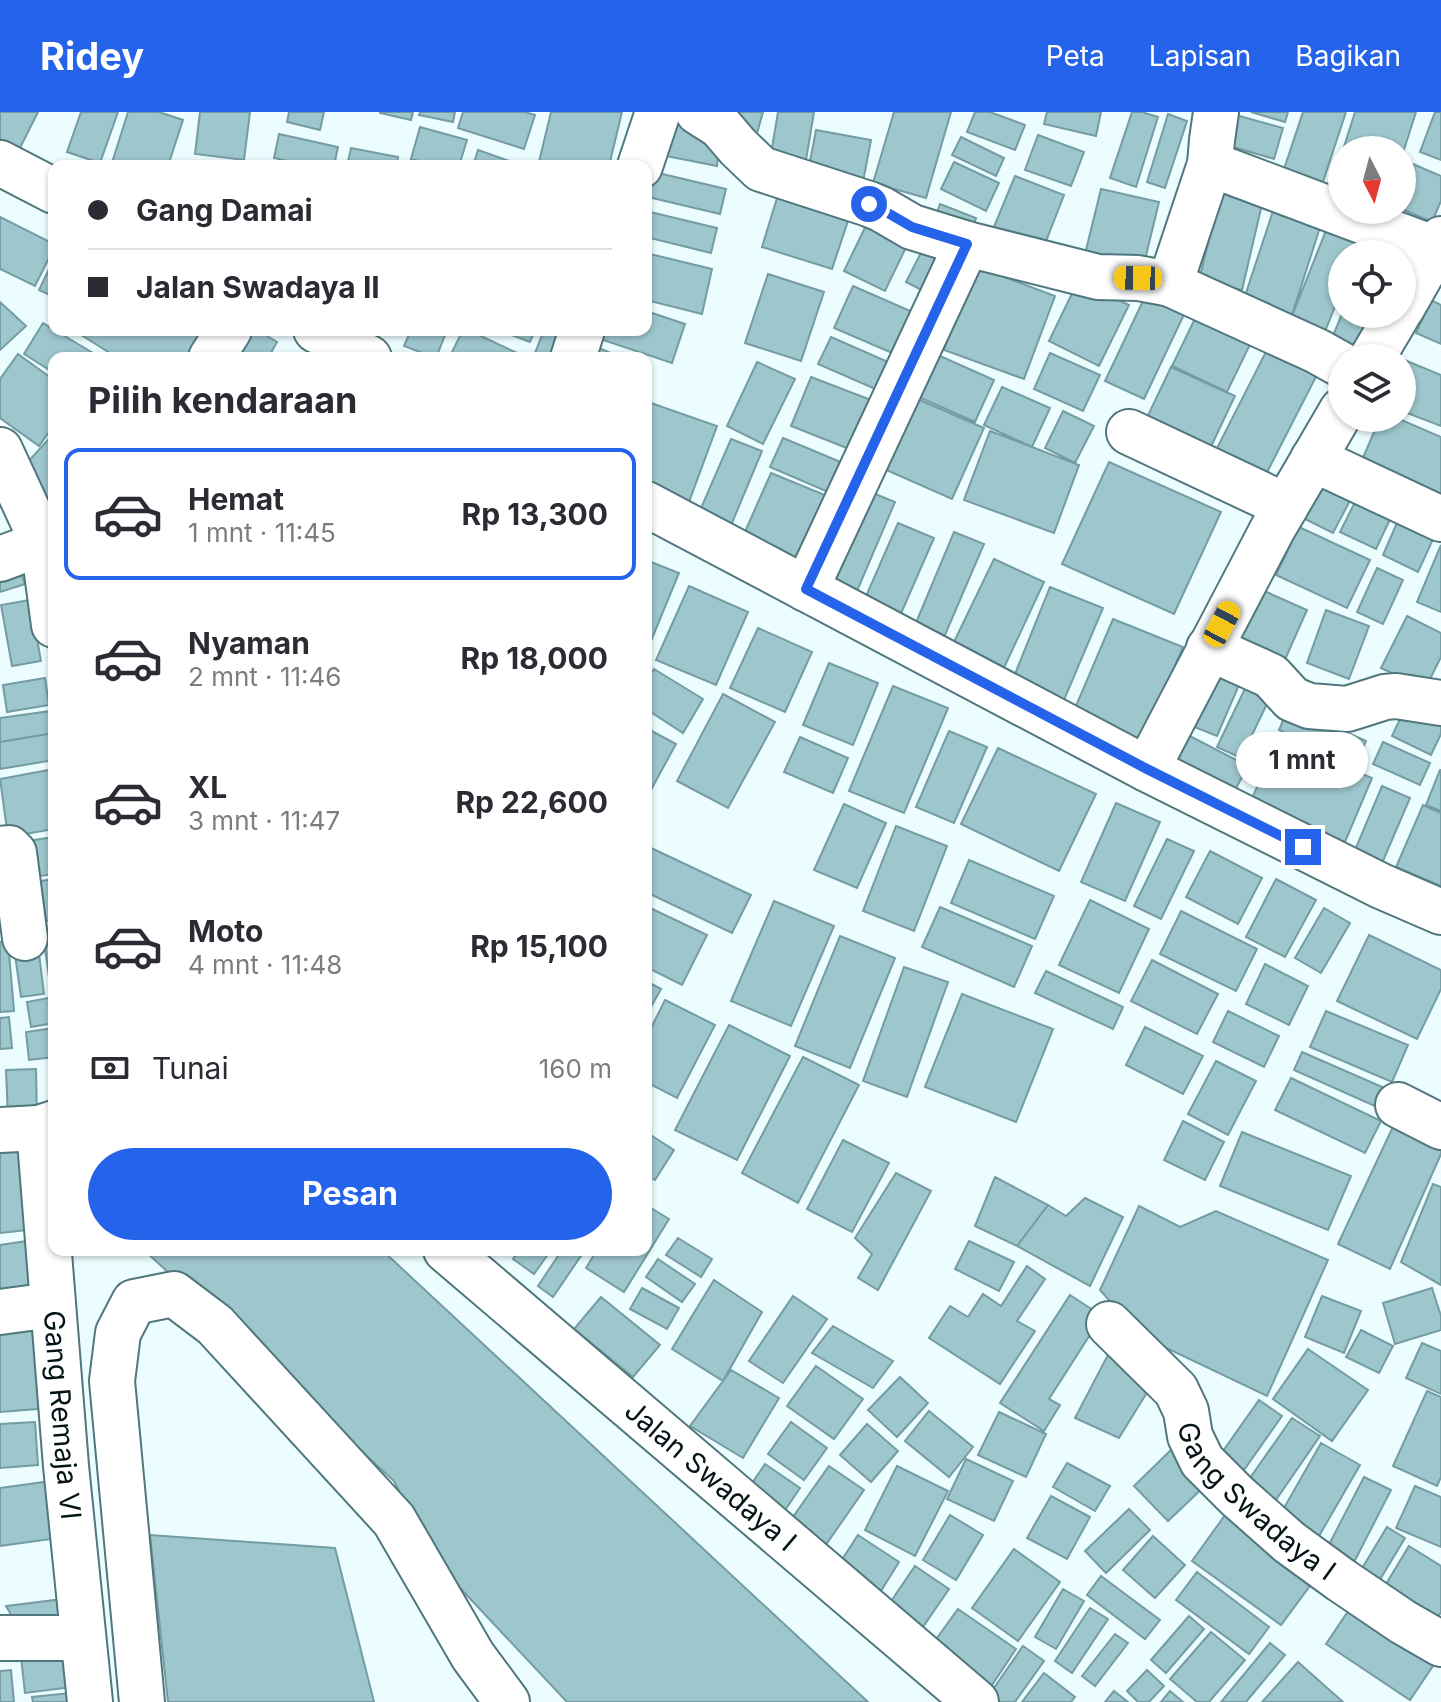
<!DOCTYPE html>
<html lang="id">
<meta charset="utf-8">
<style>
:root{--surface:#fff;--page:#f2f2f3;--text:#2b2b33;--muted:#7c7c81;--line:#e1e1e2;--accent:#2563eb}
body{margin:0;font-family:Inter,sans-serif;background:var(--page);color:var(--text);height:100vh;display:flex;flex-direction:column;font-size:30px;white-space:nowrap}
*{box-sizing:border-box;margin:0}
p{font-size:26px;color:var(--muted)}
.icon{flex:none;width:44px;height:44px;fill:none;stroke:currentColor;stroke-width:2;stroke-linecap:round;stroke-linejoin:round}
.map{position:relative;flex:1;overflow:hidden}
.side{position:absolute;left:48px;top:240px;width:604px;height:904px;display:flex;flex-direction:column;background:var(--surface);border-radius:16px;box-shadow:0 2px 6px #0004}
.side>*{flex:none}
.top-card{position:absolute;left:48px;top:48px;width:604px;height:176px;border-radius:16px;box-shadow:0 2px 6px #0004;display:grid;align-content:center;height:176px;padding:0 40px;background:var(--surface)}
.needle{width:52px;rotate:174deg}
.fabs{position:absolute;left:1328px;top:24px;display:grid;gap:16px}
.fabs a{display:grid;place-items:center;width:88px;height:88px;border-radius:50%;background:var(--surface);box-shadow:0 2px 6px #0004;font-size:40px}
.end{position:absolute;width:36px;height:36px;margin:-18px;border:10px solid #2563eb;background:#fff;box-shadow:0 0 0 4px #fff}
.from{border-radius:50%}
.bubble{position:absolute;height:56px;border-radius:28px;background:var(--surface);box-shadow:0 2px 6px #0004;font-size:26px;font-weight:700;line-height:56px;text-align:center}
.car{position:absolute;width:24px;height:48px;margin:-24px -12px;border-radius:10px;box-shadow:0 0 6px 2px #0007;background:linear-gradient(#f5c518 24%,#345 0 40%,#f5c518 0 76%,#345 0 86%,#f5c518 0)}
.top-card b{display:flex;align-items:center;gap:28px;height:76px;font-size:30px}
.top-card b+b{border-top:2px solid var(--line)}
.top-card i{width:20px;height:20px;background:var(--text)}
ul{padding:0;list-style:none}
li{display:flex;align-items:center;gap:24px;height:132px;margin:0 16px 12px;padding:0 24px;border:4px solid transparent;border-radius:16px}
li div{flex:1}
li b{display:block;font-size:30px}
li em{font-style:normal;font-weight:700}
li.selected{border-color:var(--accent)}
li>.icon{width:72px;height:72px;stroke-width:1.5}
h2{padding:0 40px;font-size:36px;line-height:96px}
.pay{display:flex;align-items:center;gap:20px;height:88px;padding:0 40px;font-size:30px}
.pay p{margin-inline-start:auto}
.primary-button{display:flex;gap:16px;margin-top:auto;padding:16px 40px}
.primary-button a{flex:1;height:92px;border-radius:48px;background:var(--accent);color:#fff;font-size:32px;font-weight:700;line-height:92px;text-align:center}
header{display:flex;align-items:center;gap:48px;box-sizing:border-box;height:112px;padding:0 40px;background:var(--accent);color:#fff}
header strong{font-size:38px}
nav{display:flex;gap:44px;margin-inline-start:auto;font-size:28px}
.map>svg:first-child{display:block}
.building{fill:#9dc6cd;stroke:#749ca2;stroke-width:2}
.lines{fill:none;stroke-linecap:round;stroke-linejoin:round}
.minor-casing{stroke:#50777d;stroke-width:48}
.minor{stroke:#fff;stroke-width:44}
.route{stroke:#2563eb;stroke-width:10}
.labels{text-anchor:middle;dominant-baseline:central;stroke-width:7;stroke-linejoin:round;paint-order:stroke}
.street-label{font-size:28px;fill:#041315;stroke:#fff}
</style>
<header>
<strong>Ridey</strong>
<nav><a>Peta</a><a>Lapisan</a><a>Bagikan</a></nav>
</header>
<div class="map">
<svg width="1441" height="1590" viewBox="0 0 1441 1590">
<rect width="100%" height="100%" fill="#ecfdff"/>
<!-- building -->
<path class="building" d="M0,0H38L18,40L0,31Z
M81,0H118L100,51L67,40Z
M128,0H159L183,8L168,54H111Z
M200,0H250L244,48L195,42Z
M289,0H324L320,18L287,10Z
M380,0H413L411,8L380,1Z
M420,0H455L453,10L419,3Z
M463,0H525L535,3L524,37L458,16Z
M551,0H622L609,54H538Z
M727,0H763L755,28Z
M778,0H814L805,54L770,48Z
M894,0H951L926,86L873,71Z
M975,0H990L1025,13L1015,38L967,20Z
M1047,0H1101L1096,24L1044,12Z
M1132,0H1142L1158,5L1136,75L1110,66Z
M1251,0H1288L1285,10Z
M1303,0H1346L1320,79L1281,66Z
M1355,0H1416L1402,44V38H1343Z
M1435,0H1441V48L1420,40Z
M1168,2L1187,9L1165,76L1147,70Z
M1232,2L1283,16L1274,47L1223,32Z
M668,6L721,20L717,54L661,43Z
M420,15L467,28L459,54H438L411,47Z
M816,18L871,28L862,75L807,65Z
M279,22L338,35L334,54H310L274,46Z
M1038,23L1084,40L1071,74L1025,58Z
M961,25L1004,46L996,64L952,43Z
M351,36L398,45L397,54H347Z
M478,38L515,51L514,54H473Z
M1342,40V70L1333,67Z
M954,50L999,71L986,99L941,77Z
M1413,52L1441,64V89L1432,110L1402,97V79Z
M654,60L726,77L720,102L648,85Z
M1015,64L1064,83L1041,142L991,122Z
M1101,77L1159,90L1143,156L1085,142Z
M1221,79L1263,88L1242,178L1199,168Z
M777,86L848,109L832,157L762,135Z
M940,92L976,106L969,126L933,111Z
M1275,93L1322,109L1292,203L1244,187Z
M646,99L717,116L711,141L646,125Z
M0,105L54,132V136L35,174L0,157Z
M870,105L911,125L885,179L844,159Z
M1329,111L1363,124L1356,142H1342V177L1324,222L1290,209Z
M927,129L958,146L937,186L906,170Z
M646,141L712,157L702,202L646,188Z
M54,147V185L39,178Z
M975,154L1055,184L1024,267L944,238Z
M768,162L824,180L801,249L745,231Z
M1078,169L1129,193L1099,254L1049,229Z
M853,174L924,205L906,247L834,216Z
M1150,174L1189,192L1144,287L1105,269Z
M1431,188L1441,193V232L1416,221Z
M0,190L26,214L0,238Z
M1202,192L1257,218L1227,280L1172,254Z
M646,199L685,212L672,251L594,225L597,218H646Z
M1342,202H1379L1364,240L1332,226Z
M43,211L93,241L90,246H54V261L24,242Z
M80,218H218L201,246H118L78,221Z
M237,218H257L277,230L268,246H220Z
M411,218H447L436,246L404,234Z
M463,218H468L517,241L514,246H449Z
M498,218H535L530,230Z
M544,218H577L566,246H549L535,241Z
M1275,222L1325,247L1259,376L1210,350Z
M831,225L895,253L882,280L818,252Z
M592,233L622,246H586Z
M931,240L994,268L975,310L912,282Z
M1050,241L1100,263L1083,299L1034,277Z
M18,242L54,268V313L39,334L0,306V267Z
M1402,247L1441,263V314L1402,299Z
M757,250L795,267L763,332L727,314Z
M1171,255L1235,284L1207,343L1143,314Z
M811,265L879,291L859,341L791,314Z
M1002,275L1050,296L1032,335L984,313Z
M906,282L984,316L952,387L875,353Z
M648,290L717,314L686,398L646,384V297Z
M1063,299L1094,314L1075,351L1045,336Z
M1380,306H1397L1441,325V390L1359,355Z
M990,319L1079,353L1054,421L964,388Z
M54,321V395L17,362Z
M783,326L848,353L835,383L770,355Z
M731,327L762,339L727,423L695,410Z
M1109,350L1221,400L1174,502L1062,452Z
M771,361L832,386L802,457L740,431Z
M1321,362L1355,379L1333,421L1299,404Z
M863,377L895,390L854,486L823,473Z
M1358,384L1393,401L1376,437L1340,420Z
M1399,406L1435,423L1418,460L1383,443Z
M898,411L934,426L896,513L860,498Z
M1299,415L1370,448L1347,496L1276,463Z
M954,420L984,432L939,537L910,525Z
M1441,433V500L1417,490Z
M994,447L1044,470L1002,560L951,536Z
M17,450L25,472L0,480V456Z
M651,450L679,461L646,541V461Z
M1377,456L1403,468L1383,512L1357,500Z
M689,474L748,500L716,573L656,548Z
M1050,475L1103,496L1064,588L1013,567Z
M1262,478L1307,498L1280,559L1234,538Z
M30,488L41,549L12,554L1,493Z
M1326,498L1369,514L1349,567L1307,551Z
M1407,504L1441,521V545L1425,577L1381,556Z
M1113,507L1183,535L1140,637L1070,608Z
M758,516L812,540L785,600L730,576Z
M1217,547L1245,559L1217,624L1187,612Z
M829,551L878,571L853,633L803,613Z
M654,557L703,587L683,621L646,597V569Z
M1252,562L1276,573L1241,646L1217,635Z
M45,566L49,593L7,600L3,573Z
M893,574L948,596L904,701L849,679Z
M723,582L775,610L728,696L677,669Z
M1407,592L1441,608V622L1431,643L1392,624Z
M1289,594L1366,629L1356,652L1279,618Z
M51,599L54,621L0,630V606Z
M646,616L676,632L646,687Z
M949,619L987,635L954,711L916,695Z
M1180,619L1248,654L1234,680L1166,645Z
M54,621V648L0,657V630Z
M800,625L848,646L833,681L784,660Z
M1278,627L1372,666L1345,730L1250,691Z
M1383,630L1430,651L1420,673L1373,652Z
M998,636L1096,682L1059,759L961,712Z
M54,657V717L8,725L0,667Z
M1440,658H1441V699L1426,693Z
M1382,674L1410,686L1380,756L1352,745Z
M1116,691L1160,710L1125,789L1081,770Z
M844,692L886,711L857,776L814,758Z
M1423,693L1441,701V774L1396,755Z
M896,714L947,734L914,819L863,799Z
M54,725V762L19,767L14,731Z
M1167,727L1194,739L1161,807L1134,794Z
M651,736L751,783L732,821L646,780V747Z
M1210,739L1262,766L1238,812L1186,785Z
M969,748L1054,784L1035,827L951,791Z
M54,767V808L26,812L21,772Z
M1276,767L1316,788L1285,845L1246,825Z
M1090,788L1149,817L1119,881L1059,853Z
M774,789L834,814L791,914L731,889Z
M646,794L707,823L682,873L646,855Z
M940,795L1032,834L1014,875L922,835Z
M1324,796L1350,811L1321,861L1295,846Z
M1181,799L1257,837L1236,879L1160,842Z
M1369,823L1441,858V877L1417,927L1337,889Z
M840,824L895,846L850,956L795,934Z
M54,828V871L50,872L44,829Z
M8,829L14,899L0,900V830Z
M38,833L44,882L21,885L14,836Z
M1152,848L1218,882L1197,922L1131,889Z
M1265,852L1308,874L1289,913L1246,892Z
M904,855L948,870L907,985L863,969Z
M1046,859L1123,895L1113,917L1035,881Z
M646,869L661,877L646,904Z
M962,882L1053,917L1016,1010L925,975Z
M54,885V911L31,915L27,890Z
M665,888L715,913L677,986L646,970V926Z
M1228,899L1279,924L1264,955L1213,930Z
M1326,899L1408,933L1392,970L1310,935Z
M9,905L12,936L0,937V906Z
M729,913L790,944L737,1048L675,1018Z
M1145,915L1203,944L1183,982L1126,953Z
M54,916V945L29,948L26,920Z
M1302,940L1396,981L1388,1000L1294,958Z
M803,945L859,973L798,1091L742,1061Z
M1216,949L1256,969L1228,1023L1188,1002Z
M36,957L37,1005L8,1006L6,958Z
M1291,966L1381,1009L1365,1041L1275,998Z
M1397,1006L1441,1024V1042L1390,1157L1338,1132Z
M1183,1009L1224,1030L1205,1068L1164,1048Z
M646,1020L674,1038L655,1068L646,1063Z
M1242,1020L1351,1064L1328,1118L1220,1074Z
M843,1028L889,1051L852,1120L807,1097Z
M28,1036L36,1117L0,1121V1039Z
M896,1061L931,1079L878,1178L858,1166L872,1142L855,1126Z
M995,1065L1048,1093L1017,1134L975,1114Z
M1433,1072L1441,1075V1173L1401,1150Z
M1085,1086L1123,1105L1090,1174L1017,1134L1048,1093L1066,1104Z
M646,1093L669,1107L624,1180L586,1156L597,1138H646Z
M1139,1094L1180,1115L1216,1099L1328,1148L1267,1284L1141,1224L1100,1178Z
M678,1126L712,1147L701,1165L666,1143Z
M34,1128L41,1185L0,1190V1133Z
M969,1129L1014,1150L999,1179L955,1157Z
M144,1138H382L868,1590H567L431,1445L394,1369Z
M519,1138H551L534,1162L513,1147Z
M562,1138H585L553,1185L538,1174Z
M658,1147L695,1172L682,1190L646,1165Z
M1027,1154L1045,1167L1017,1209L1035,1219L1000,1272L929,1226L950,1194L968,1205L983,1182L1001,1194Z
M714,1168L762,1200L723,1269L672,1237Z
M642,1176L679,1196L667,1217L630,1197Z
M1432,1176L1441,1204V1218L1395,1232L1383,1191Z
M1070,1183L1102,1204L1049,1287L1060,1293L1044,1319L1000,1291Z
M793,1184L827,1207L783,1271L749,1249Z
M1322,1184L1361,1199L1344,1241L1305,1225Z
M601,1185L660,1233L633,1265L574,1217Z
M43,1202L50,1296L0,1300V1205Z
M833,1214L893,1249L873,1276L812,1241Z
M1361,1218L1393,1234L1379,1261L1346,1245Z
M1422,1231L1441,1239V1282L1406,1266Z
M1111,1237L1159,1261L1119,1326L1075,1306Z
M1308,1237L1368,1278L1332,1329L1273,1287Z
M816,1254L863,1287L834,1327L787,1294Z
M731,1258L779,1286L743,1346L690,1314Z
M900,1265L928,1291L897,1325L868,1298Z
M1427,1279L1441,1285V1365L1437,1374L1393,1354Z
M1259,1288L1282,1304L1239,1365L1216,1349Z
M929,1299L973,1335L949,1365L905,1329Z
M999,1300L1046,1322L1026,1365L978,1343Z
M1292,1306L1320,1324L1271,1395L1243,1376Z
M35,1310L38,1353L0,1356V1312Z
M791,1310L827,1336L804,1368L768,1342Z
M867,1312L898,1339L871,1370L840,1343Z
M1321,1331L1360,1353L1315,1431L1276,1410Z
M1173,1336L1207,1372L1168,1409L1134,1374Z
M966,1347L1013,1369L994,1409L947,1387Z
M1067,1351L1110,1374L1095,1399L1053,1375Z
M765,1352L800,1376L781,1404L746,1380Z
M829,1354L864,1378L823,1437L788,1412Z
M897,1354L948,1379L915,1444L865,1418Z
M1364,1365L1391,1378L1349,1460L1322,1446Z
M59,1368L66,1425L0,1434V1376Z
M1415,1374L1441,1385V1435L1396,1416Z
M1051,1384L1090,1405L1067,1447L1027,1426Z
M1129,1397L1150,1418L1106,1461L1085,1439Z
M1228,1399L1318,1463L1281,1513L1192,1449Z
M950,1403L983,1423L956,1468L923,1448Z
M1387,1415L1405,1426L1373,1479L1355,1468Z
M150,1423L335,1436L374,1590H168Z
M858,1423L899,1450L874,1490L832,1463Z
M1153,1424L1185,1453L1155,1486L1123,1458Z
M1409,1434L1441,1454V1500L1433,1514L1380,1482Z
M1014,1437L1060,1470L1018,1529L972,1496Z
M915,1454L949,1477L914,1528L881,1504Z
M1197,1460L1269,1515L1249,1542L1176,1488Z
M1101,1464L1160,1508L1145,1527L1087,1483Z
M1063,1477L1084,1489L1056,1537L1035,1525Z
M1357,1486L1441,1542L1410,1588L1326,1532Z
M63,1487L62,1511L18,1515L6,1494Z
M1090,1496L1108,1507L1072,1561L1055,1549Z
M958,1497L1016,1537L988,1579L929,1537Z
M1189,1504L1204,1517L1166,1561L1151,1548Z
M1211,1520L1245,1548L1209,1590H1197L1170,1567Z
M1115,1522L1128,1531L1095,1574L1082,1564Z
M76,1530L81,1574L25,1581L20,1536Z
M1270,1531L1285,1543L1246,1590H1221Z
M1023,1534L1044,1549L1015,1590H993L987,1586Z
M1298,1550L1343,1590H1262Z
M11,1558L14,1590H0V1559Z
M1147,1558L1164,1574L1149,1590H1138L1127,1579Z
M1044,1561L1075,1585L1071,1590H1022Z
M1114,1579L1128,1590H1105Z
M1170,1579L1183,1590H1161Z
M81,1580L82,1590H33L32,1585Z"/>
<g class="lines">
<defs>
<g id="minor">
<path d="M698,0L720,14L738,35L761,57L869,92L881,97L912,115L967,132L1098,165L1138,166L1170,172L1317,239L1342,253"/>
<path d="M1216,0L1212,28L1210,52L1436,137"/>
<path d="M0,51L54,79"/>
<path d="M640,54L658,0"/>
<path d="M1170,172L1210,52"/>
<path d="M1402,196L1441,127"/>
<path d="M316,218L369,246"/>
<path d="M211,246L229,218"/>
<path d="M573,246L582,218"/>
<path d="M1372,246L1398,202"/>
<path d="M1129,320L1286,394"/>
<path d="M0,338L43,431L54,513"/>
<path d="M1313,347L1441,407"/>
<path d="M646,392L1147,657L1381,774L1441,800"/>
<path d="M0,447L43,431"/>
<path d="M806,477L967,132"/>
<path d="M1209,536L1271,564L1292,587L1309,594L1347,597L1385,585L1396,584L1441,591"/>
<path d="M1147,657L1272,418L1342,298"/>
<path d="M0,737L9,736L14,741L25,826"/>
<path d="M1398,993L1441,1015"/>
<path id="s1" d="M39,1016L66,1354L90,1590"/>
<path d="M0,1018L39,1016L54,1011"/>
<path id="s2" d="M446,1138L976,1590"/>
<path d="M0,1200L52,1193"/>
<path id="s3" d="M1109,1212L1176,1278L1186,1299L1190,1324L1202,1349L1237,1384L1289,1430L1341,1468L1403,1510L1441,1532"/>
<path d="M0,1526H83"/>
<path d="M142,1590L112,1269L118,1221L134,1190L174,1182L215,1213L394,1408L473,1544L507,1590"/>
</g>
</defs>
<!-- minor casing -->
<use href="#minor" class="minor-casing"/>
<!-- minor -->
<use href="#minor" class="minor"/>
</g>
<g class="lines">
<!-- route -->
<path class="route" d="M869,92L881,97L912,115L967,132L806,477L1147,657L1303,735"/>
</g>
<g class="labels">
<!-- street labels -->
<g class="street-label">
<text stroke="none"><textPath href="#s1" startOffset="288">Gang Remaja VI</textPath></text>
<text stroke="none"><textPath href="#s2" startOffset="348">Jalan Swadaya I</textPath></text>
<text stroke="none"><textPath href="#s3" startOffset="236">Gang Swadaya I</textPath></text>
</g>
</g>
</svg>
<div class="fabs">
<a><svg class="needle" viewBox="-14 -14 28 28"><path d="M0-13l5 13h-10z" fill="#e53935"/><path d="M0 13l5-13h-10z" fill="#7c7c81"/></svg></a>
<a><svg class="icon" aria-label="locate" viewBox="0 0 24 24"><circle cx="12" cy="12" r="6"/><path d="M12 2v4M12 18v4M2 12h4M18 12h4"/></svg></a>
<a><svg class="icon" aria-label="layers" viewBox="0 0 24 24"><path d="M12 4l9 5-9 5-9-5zM3 14l9 5 9-5"/></svg></a>
</div>
<i class="end from" style="left:869px;top:92px"></i>
<i class="end" style="left:1303px;top:735px"></i>
<div class="bubble" style="left:1236px;top:620px;width:132px">1 mnt</div>
<i class="car" style="left:1138px;top:166px;rotate:271deg"></i>
<i class="car" style="left:1222px;top:512px;rotate:28deg"></i>
<div class="top-card">
<b><i class="from"></i>Gang Damai</b>
<b><i></i>Jalan Swadaya II</b>
</div>
<section class="side">
<h2>Pilih kendaraan</h2>
<ul>
<li class="selected"><svg class="icon" aria-label="car" viewBox="0 0 24 24"><path d="M5 17H2v-5l4-1 3-4h7l3 4 3 1v5h-3M9 17h6M6 11h13"/><circle cx="7" cy="17" r="2"/><circle cx="17" cy="17" r="2"/></svg><div><b>Hemat</b><p>1 mnt · 11:45</p></div><em>Rp 13,300</em></li>
<li><svg class="icon" aria-label="car" viewBox="0 0 24 24"><path d="M5 17H2v-5l4-1 3-4h7l3 4 3 1v5h-3M9 17h6M6 11h13"/><circle cx="7" cy="17" r="2"/><circle cx="17" cy="17" r="2"/></svg><div><b>Nyaman</b><p>2 mnt · 11:46</p></div><em>Rp 18,000</em></li>
<li><svg class="icon" aria-label="car" viewBox="0 0 24 24"><path d="M5 17H2v-5l4-1 3-4h7l3 4 3 1v5h-3M9 17h6M6 11h13"/><circle cx="7" cy="17" r="2"/><circle cx="17" cy="17" r="2"/></svg><div><b>XL</b><p>3 mnt · 11:47</p></div><em>Rp 22,600</em></li>
<li><svg class="icon" aria-label="car" viewBox="0 0 24 24"><path d="M5 17H2v-5l4-1 3-4h7l3 4 3 1v5h-3M9 17h6M6 11h13"/><circle cx="7" cy="17" r="2"/><circle cx="17" cy="17" r="2"/></svg><div><b>Moto</b><p>4 mnt · 11:48</p></div><em>Rp 15,100</em></li>
</ul>
<div class="pay"><svg class="icon" aria-label="cash" viewBox="0 0 24 24"><path d="M3 7h18v10H3z"/><circle cx="12" cy="12" r="2"/></svg>Tunai<p>160 m</p></div>
<div class="primary-button"><a>Pesan</a></div>
</section>
</div>
